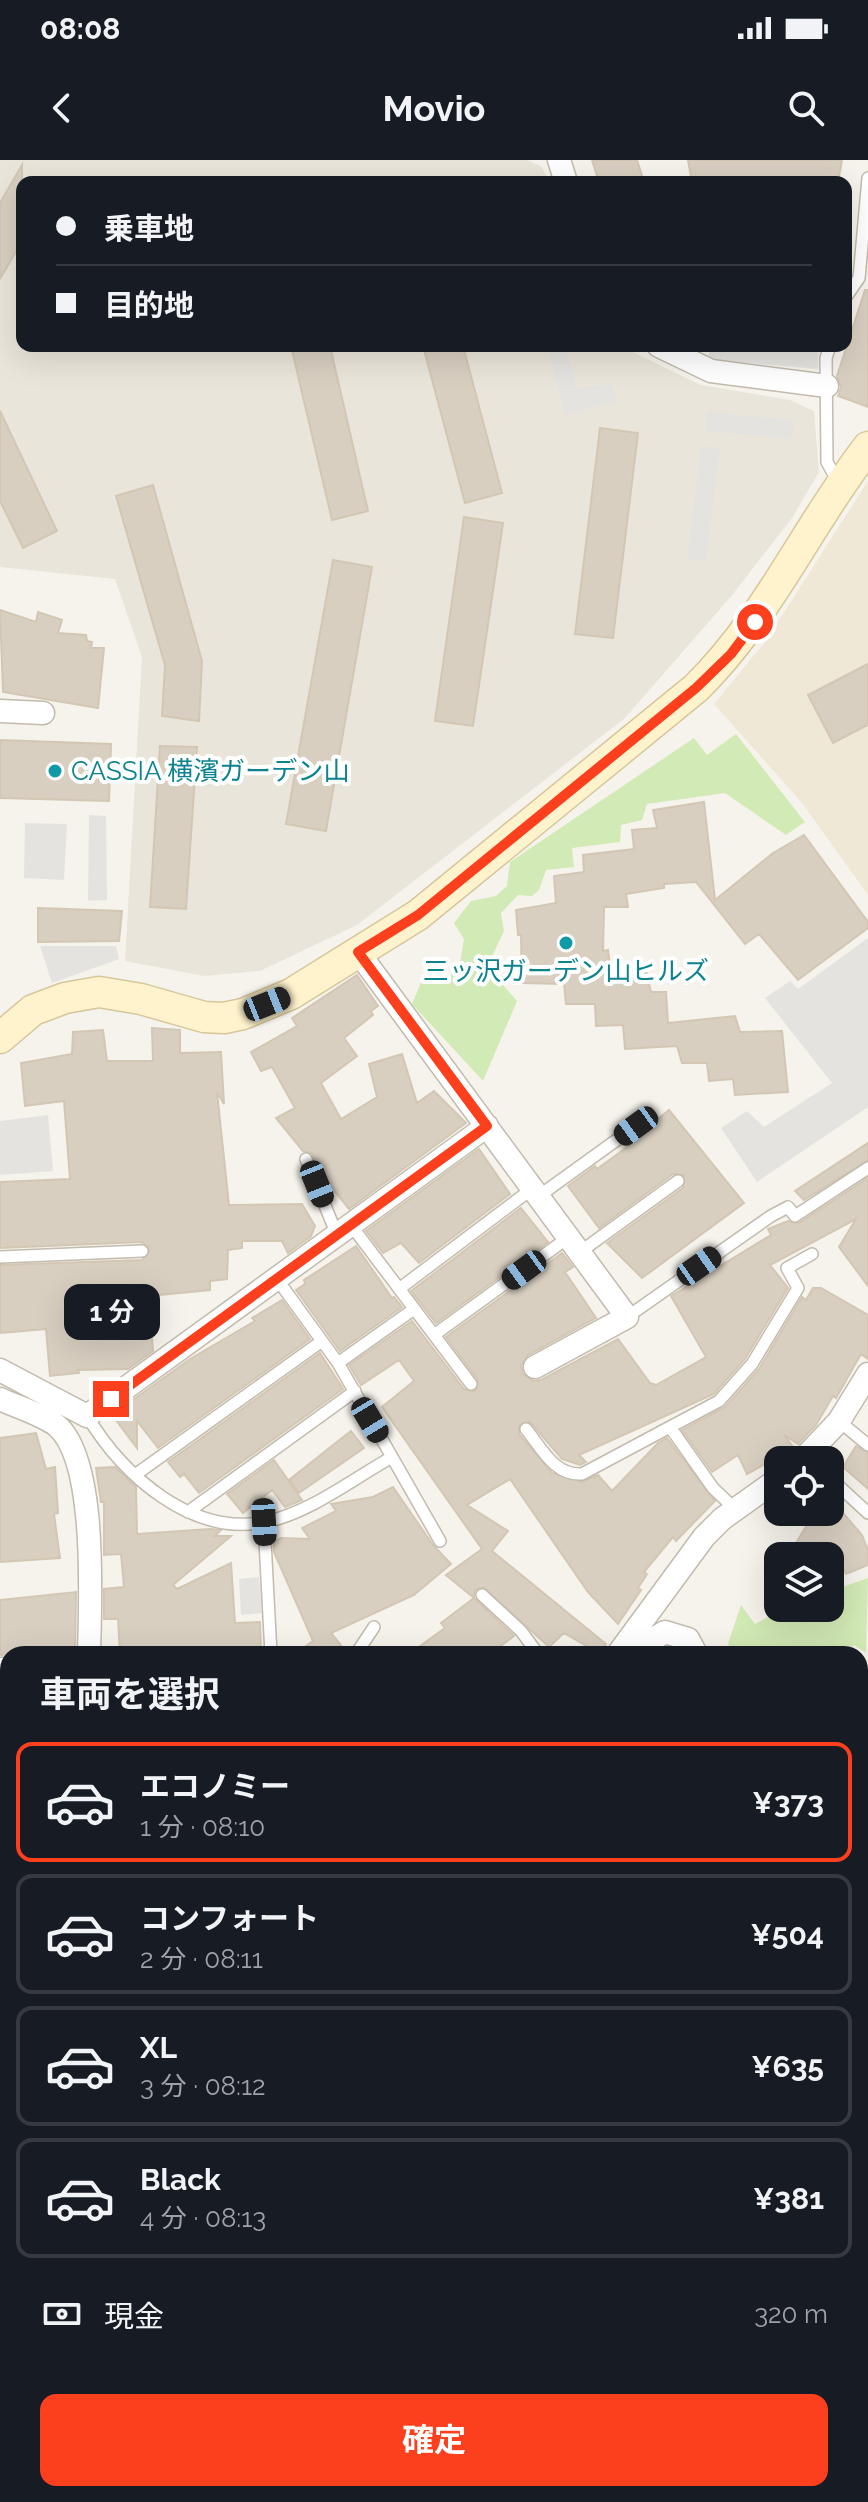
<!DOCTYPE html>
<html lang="ja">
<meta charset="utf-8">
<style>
:root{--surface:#171b24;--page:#242831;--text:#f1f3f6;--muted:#9ea1a6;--line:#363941;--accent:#fc3f1d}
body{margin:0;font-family:Raleway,"Noto Sans JP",sans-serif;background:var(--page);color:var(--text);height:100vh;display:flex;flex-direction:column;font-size:30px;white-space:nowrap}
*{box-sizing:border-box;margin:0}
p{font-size:26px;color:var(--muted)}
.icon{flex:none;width:44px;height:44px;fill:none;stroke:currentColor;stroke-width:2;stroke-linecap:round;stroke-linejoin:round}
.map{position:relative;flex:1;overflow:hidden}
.sheet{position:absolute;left:0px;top:1486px;width:868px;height:856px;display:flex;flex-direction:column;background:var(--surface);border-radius:24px 24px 0 0;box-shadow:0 8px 32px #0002}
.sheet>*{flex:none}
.hud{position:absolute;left:16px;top:16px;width:836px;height:176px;border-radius:16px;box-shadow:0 8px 32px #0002;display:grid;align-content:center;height:176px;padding:0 40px;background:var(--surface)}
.controls{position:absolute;left:764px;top:1286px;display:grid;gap:16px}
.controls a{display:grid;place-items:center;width:80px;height:80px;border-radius:16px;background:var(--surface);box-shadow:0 8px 32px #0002;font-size:40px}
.end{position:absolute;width:36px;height:36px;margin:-18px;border:10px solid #fc3f1d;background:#fff;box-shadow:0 0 0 4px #fff}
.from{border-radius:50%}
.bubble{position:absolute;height:56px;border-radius:16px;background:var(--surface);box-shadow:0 8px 32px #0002;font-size:26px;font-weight:700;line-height:56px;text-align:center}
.car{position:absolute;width:24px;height:48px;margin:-24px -12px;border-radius:10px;box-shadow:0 0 6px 2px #0007;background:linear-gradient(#222 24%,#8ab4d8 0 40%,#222 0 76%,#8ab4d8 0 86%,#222 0)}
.hud b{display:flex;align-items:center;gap:28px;height:76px;font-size:30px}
.hud b+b{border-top:2px solid var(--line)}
.hud i{width:20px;height:20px;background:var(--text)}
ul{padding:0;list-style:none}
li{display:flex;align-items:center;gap:24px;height:120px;margin:0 16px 12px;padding:0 24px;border:4px solid var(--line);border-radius:16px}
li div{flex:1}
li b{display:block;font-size:30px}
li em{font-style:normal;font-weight:700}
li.current{border-color:var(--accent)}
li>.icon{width:72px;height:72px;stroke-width:1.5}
h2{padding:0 40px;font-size:36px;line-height:96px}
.pay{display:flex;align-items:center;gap:20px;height:88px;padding:0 40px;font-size:30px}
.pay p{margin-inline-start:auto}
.action{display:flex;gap:16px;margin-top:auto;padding:16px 40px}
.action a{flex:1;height:92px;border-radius:16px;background:var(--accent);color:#fff;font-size:32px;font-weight:700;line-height:92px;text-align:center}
.status{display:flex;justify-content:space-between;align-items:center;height:56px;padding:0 40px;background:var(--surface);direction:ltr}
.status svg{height:22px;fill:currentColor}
header{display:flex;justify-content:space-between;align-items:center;height:104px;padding:0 40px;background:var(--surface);font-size:36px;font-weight:700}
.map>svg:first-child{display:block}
.residential{fill:#eae5da}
.education{fill:#efe8d6}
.green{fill:#d2eab5}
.parking{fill:#e5e3e0}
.building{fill:#d8cfc1;stroke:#d3c7b4;stroke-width:2}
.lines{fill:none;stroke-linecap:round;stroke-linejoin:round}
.lane-casing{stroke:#c2bbae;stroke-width:14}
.street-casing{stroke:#c2bbae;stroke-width:25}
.secondary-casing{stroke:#d6c79b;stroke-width:33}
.lane{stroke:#fff;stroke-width:11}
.street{stroke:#fff;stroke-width:22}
.secondary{stroke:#fff3cd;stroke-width:30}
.route{stroke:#fc3f1d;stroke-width:10}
.culture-dot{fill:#0f9aa8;stroke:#fff;stroke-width:3}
.labels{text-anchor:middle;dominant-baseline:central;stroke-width:8;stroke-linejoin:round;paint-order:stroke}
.culture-label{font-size:26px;fill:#0d838f;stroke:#fff;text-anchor:start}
</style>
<div class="status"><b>08:08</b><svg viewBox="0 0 49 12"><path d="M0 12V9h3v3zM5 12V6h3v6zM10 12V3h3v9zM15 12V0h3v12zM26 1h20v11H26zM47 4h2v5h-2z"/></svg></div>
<header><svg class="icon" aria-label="back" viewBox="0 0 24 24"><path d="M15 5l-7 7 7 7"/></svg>Movio<svg class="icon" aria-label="search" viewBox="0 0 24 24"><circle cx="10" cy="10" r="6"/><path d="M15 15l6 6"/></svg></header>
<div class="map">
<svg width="868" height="2342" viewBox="0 0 868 2342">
<rect width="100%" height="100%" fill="#f6f3ec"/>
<!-- residential -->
<path class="residential" d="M0,0H527L542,7L549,22H22V186H620L701,225L790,240L814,251L819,312L792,358L733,434L625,558L357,765L260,811L204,816L125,801L142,497L115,419L0,407Z"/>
<!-- education -->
<path class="education" d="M868,321V735L802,643L714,544L765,482Z"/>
<!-- green -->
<path class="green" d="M736,574L805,662L786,675L725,633L647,644L642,660L621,665L620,682L572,688L574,707L546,710L539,730L532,736L518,735L501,753L504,771L487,807L517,841L483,921L412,844L422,820L458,814L464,779L454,763L471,741L496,736L507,726L510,702L694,578L707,595Z
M834,1413L842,1427L868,1418L866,1493L854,1485L841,1494H733L728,1484L741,1445L755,1464L785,1448H830V1414Z
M0,1589H8V1721L0,1715Z
M860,1877L868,1883V2028L860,2011Z"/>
<!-- parking -->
<path class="parking" d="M547,186H566L577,229L612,223L617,241L565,255Z
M709,186H818V209L713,200L709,198Z
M707,252L794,260L793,279L706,271Z
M701,286L720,288L706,401L687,400Z
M89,655L106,656L107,740L88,741Z
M25,663L67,664L64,720L24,718Z
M868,778V947L757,1022L721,968L747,951L764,967L832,923L765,838L790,821L798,829Z
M40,786H116L119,799L52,823Z
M48,955L53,1011L0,1015V961Z
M259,1417L262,1453L241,1455L239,1419Z"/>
<!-- building -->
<path class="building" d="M592,0H637L644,22H599Z
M688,0H842L838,22H692Z
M22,5V81L0,119V43Z
M865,130H868V247L838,236L841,227L837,216Z
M291,186H330L368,351L332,360Z
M423,186H463L502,333L465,343Z
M0,251L57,371L23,388L0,341Z
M600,268L638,273L613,478L575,474Z
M153,325L202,501L199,561L162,556L165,505L116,336Z
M464,357L503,363L473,566L435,561Z
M333,400L372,407L326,671L286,664Z
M0,450L36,462L38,452L62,460L58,473L86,475L87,481L92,482L91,488H104L98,548L3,532Z
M868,504V565L833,583L808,535Z
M0,580L111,584L109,641L0,638Z
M160,586L197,587L186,749L150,747Z
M704,642L715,740L773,693L804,675L868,762V768L798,820L759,774L745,784L696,722L664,724V728L626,734L628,747H604L603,791L608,790L611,813L645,807L651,832H666L668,863L735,856L740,872L782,871L788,932L735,935L733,919L709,921L707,903H682L677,886L625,889L623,865L596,866L595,844H566L564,824L522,823L521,775H518L516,750L556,743L554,716L584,712L583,695L634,689L632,670L657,668L653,650Z
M38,748L122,751L119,781L38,782Z
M357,815L378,846L371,851L373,855L344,878L357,896L321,923L341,959L377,937L369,904L402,894L417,943L434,931L466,963L349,1049L322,1015L312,993L303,991L276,958L295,948L272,907L261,911L251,892L297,866L292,858Z
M152,868L180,870V893L221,892L224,944L217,932L229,1045L302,1044L315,1066L311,1076L288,1093L282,1081H242V1088L228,1090L227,1119L210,1121V1130L149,1136L153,1191L128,1209L78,1210L79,1213L50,1216L46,1169L0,1173V1105L142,1100L150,1090L142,1082L0,1088V1022L70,1019L64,941L25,946L21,903L72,894L73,872L103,870L107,901H153Z
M669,950L744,1043L642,1118L607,1083L683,1028L684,1015L673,1014L599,1068L568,1026L595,1006L597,1009L653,968L651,965Z
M868,983V1000L804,1040L795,1031Z
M479,989L510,1034L419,1103L401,1083L383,1093L366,1071Z
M868,1018V1126L839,1087L856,1059L770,1105L788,1128L745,1199L714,1234L579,1295L586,1302L580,1305L562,1299L530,1262L519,1265V1274L552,1313L582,1322L598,1315L612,1331L658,1283L667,1278L715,1341L676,1381L673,1377L644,1412L647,1414L638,1428L641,1430L618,1464L588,1432L510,1319L467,1345L508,1371L492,1391L606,1484L600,1494L564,1473L549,1487L483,1427L475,1430L474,1438L514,1476L490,1494H409L445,1468L441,1463L474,1438L446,1415L482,1389L382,1247L414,1221L399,1200L361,1225L349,1205L412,1161L464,1229L475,1231L478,1220L446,1177L562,1093L573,1107L565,1112L596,1158L528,1195L521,1206L523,1214L534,1221L541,1220L618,1179L650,1223L656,1225L706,1197L671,1136L771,1075L768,1069L788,1061L799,1063Z
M521,1048L548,1082L436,1163L411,1131Z
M356,1086L392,1138L394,1137L402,1147L340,1191L296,1130L305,1124L304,1120Z
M813,1128H821L868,1155V1199L861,1194L836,1238L833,1236L816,1265L798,1284L784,1275L794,1288L747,1314L738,1295L712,1312L682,1270L725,1247L759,1209L802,1137L806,1140Z
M282,1140L310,1179L158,1288L137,1261V1288L112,1255L190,1199L255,1161L252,1158Z
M320,1193L343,1229L199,1333L184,1314L180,1317L168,1302Z
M351,1271L364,1288L299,1333L289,1320Z
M36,1273L46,1309L55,1307L58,1353L54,1354L60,1398L0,1402V1278Z
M856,1286L868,1293V1329L843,1307Z
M274,1300L302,1340L285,1347L272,1330L243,1353L227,1334Z
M115,1307L136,1327L137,1374L210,1369L221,1370L215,1376H231L173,1425L177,1429L231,1403L235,1463L260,1462L261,1490L120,1494L118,1459H104V1429L124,1427L121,1394L104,1395V1342H101L96,1308Z
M393,1327L433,1385L451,1404L414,1435L331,1473L348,1494H295L313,1481L274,1392V1382L281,1378L310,1379L302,1368L336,1351L331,1344L373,1337Z
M836,1345L862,1375L868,1390V1405L846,1414L837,1396H788L815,1352H830Z
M76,1432L75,1490L0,1495V1440Z"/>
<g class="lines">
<defs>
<path id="lane" d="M846,137L859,118L868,18
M830,186L826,198L827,302L839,324
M306,999L337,1075
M539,1036L636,966
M351,1065L471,1224
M580,1092L678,1021
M0,1097L142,1091
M399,1129L533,1028
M627,1157L771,1056L788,1047L795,1056L868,1008
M434,1175L569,1077
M338,1203L414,1149
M87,1256C123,1315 191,1377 266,1362C311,1352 353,1319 392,1297L338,1203L277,1119
M839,1261L868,1285
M670,1267L719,1241L752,1204L798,1128L787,1108L812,1094
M526,1269C542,1289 555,1316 582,1314L670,1267L713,1328L735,1349
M392,1297L440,1381
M135,1315L322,1181
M830,1318L868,1353
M188,1352L355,1231
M264,1362L271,1494
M482,1435L521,1471L538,1494
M356,1494L374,1467
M0,1846L8,1827
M0,1956L8,1964
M546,2334L565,2342"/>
<path id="street" d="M559,0L566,22
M659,186L711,211L827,226
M0,551L43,553
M358,792L627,1157L535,1207
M0,1210L87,1256L487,966
M0,1239C17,1247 41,1254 56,1265C98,1299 90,1443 89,1494
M802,1300L839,1261L868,1214
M618,1494L704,1377L722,1359L778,1319
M641,1494L650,1481L665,1472L688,1479L696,1494
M0,1509H8
M860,1596L868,1605
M0,1734L8,1740
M0,1755L8,1760
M0,2027L8,2021
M860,2248L868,2244
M0,2307L8,2298
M142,2334L147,2342
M329,2334L333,2342
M262,2342L269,2334
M659,2342L677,2334"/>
<path id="secondary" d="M0,878L33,850L65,838L99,832L141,839L204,857L224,858L243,854L291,834L418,755L696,528C769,456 806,367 868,287"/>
</defs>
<!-- lane casing -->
<use href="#lane" class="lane-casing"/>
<!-- street casing -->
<use href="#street" class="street-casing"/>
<!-- secondary casing -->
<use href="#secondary" class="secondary-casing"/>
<!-- lane -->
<use href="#lane" class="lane"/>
<!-- street -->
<use href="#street" class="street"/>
<!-- secondary -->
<use href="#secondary" class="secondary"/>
</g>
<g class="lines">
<!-- route -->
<path class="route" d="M111,1239L487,966L358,792L418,755L696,528L731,494L755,462"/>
</g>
<!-- markers -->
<g class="culture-dot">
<circle cx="55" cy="611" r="8"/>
<circle cx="566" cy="783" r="8"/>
</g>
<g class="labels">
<!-- culture labels -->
<g class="culture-label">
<text x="71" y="611">CASSIA 横濱ガーデン山</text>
<text x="566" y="811" text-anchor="middle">三ッ沢ガーデン山ヒルズ</text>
</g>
</g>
</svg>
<div class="controls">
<a><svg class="icon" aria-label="locate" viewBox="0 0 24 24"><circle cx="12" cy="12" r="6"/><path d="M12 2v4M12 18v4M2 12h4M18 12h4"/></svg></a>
<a><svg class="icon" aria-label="layers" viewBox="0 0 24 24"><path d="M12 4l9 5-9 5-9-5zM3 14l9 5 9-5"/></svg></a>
</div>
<i class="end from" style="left:755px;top:462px"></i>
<i class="end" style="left:111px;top:1239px"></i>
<div class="bubble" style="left:64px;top:1124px;width:96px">1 分</div>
<i class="car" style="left:267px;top:844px;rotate:68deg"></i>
<i class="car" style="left:636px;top:966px;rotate:234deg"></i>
<i class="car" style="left:317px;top:1024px;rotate:158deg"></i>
<i class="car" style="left:699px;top:1106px;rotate:55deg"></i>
<i class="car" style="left:524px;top:1110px;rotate:234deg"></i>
<i class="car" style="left:370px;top:1260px;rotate:149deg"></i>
<i class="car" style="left:264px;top:1362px;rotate:177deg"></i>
<div class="hud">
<b><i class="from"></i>乗車地</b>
<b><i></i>目的地</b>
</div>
<section class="sheet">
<h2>車両を選択</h2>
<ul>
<li class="current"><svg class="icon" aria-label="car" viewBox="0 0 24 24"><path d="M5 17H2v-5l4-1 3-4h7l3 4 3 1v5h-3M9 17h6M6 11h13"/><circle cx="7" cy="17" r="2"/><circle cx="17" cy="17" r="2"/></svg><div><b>エコノミー</b><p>1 分 · 08:10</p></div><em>¥373</em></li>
<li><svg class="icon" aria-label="car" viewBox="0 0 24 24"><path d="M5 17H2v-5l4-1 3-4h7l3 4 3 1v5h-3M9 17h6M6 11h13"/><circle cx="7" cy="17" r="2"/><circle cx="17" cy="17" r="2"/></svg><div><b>コンフォート</b><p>2 分 · 08:11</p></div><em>¥504</em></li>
<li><svg class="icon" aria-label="car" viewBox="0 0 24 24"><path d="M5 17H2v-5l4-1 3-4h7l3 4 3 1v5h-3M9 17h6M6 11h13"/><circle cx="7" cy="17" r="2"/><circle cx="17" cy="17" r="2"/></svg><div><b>XL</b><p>3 分 · 08:12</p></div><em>¥635</em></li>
<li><svg class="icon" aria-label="car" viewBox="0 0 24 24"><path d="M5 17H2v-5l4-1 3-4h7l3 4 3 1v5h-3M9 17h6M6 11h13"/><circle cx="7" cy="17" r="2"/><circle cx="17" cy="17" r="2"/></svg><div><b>Black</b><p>4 分 · 08:13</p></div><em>¥381</em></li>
</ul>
<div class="pay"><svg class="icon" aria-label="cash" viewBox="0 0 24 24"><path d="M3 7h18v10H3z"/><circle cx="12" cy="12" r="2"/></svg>現金<p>320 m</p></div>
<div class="action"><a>確定</a></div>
</section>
</div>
